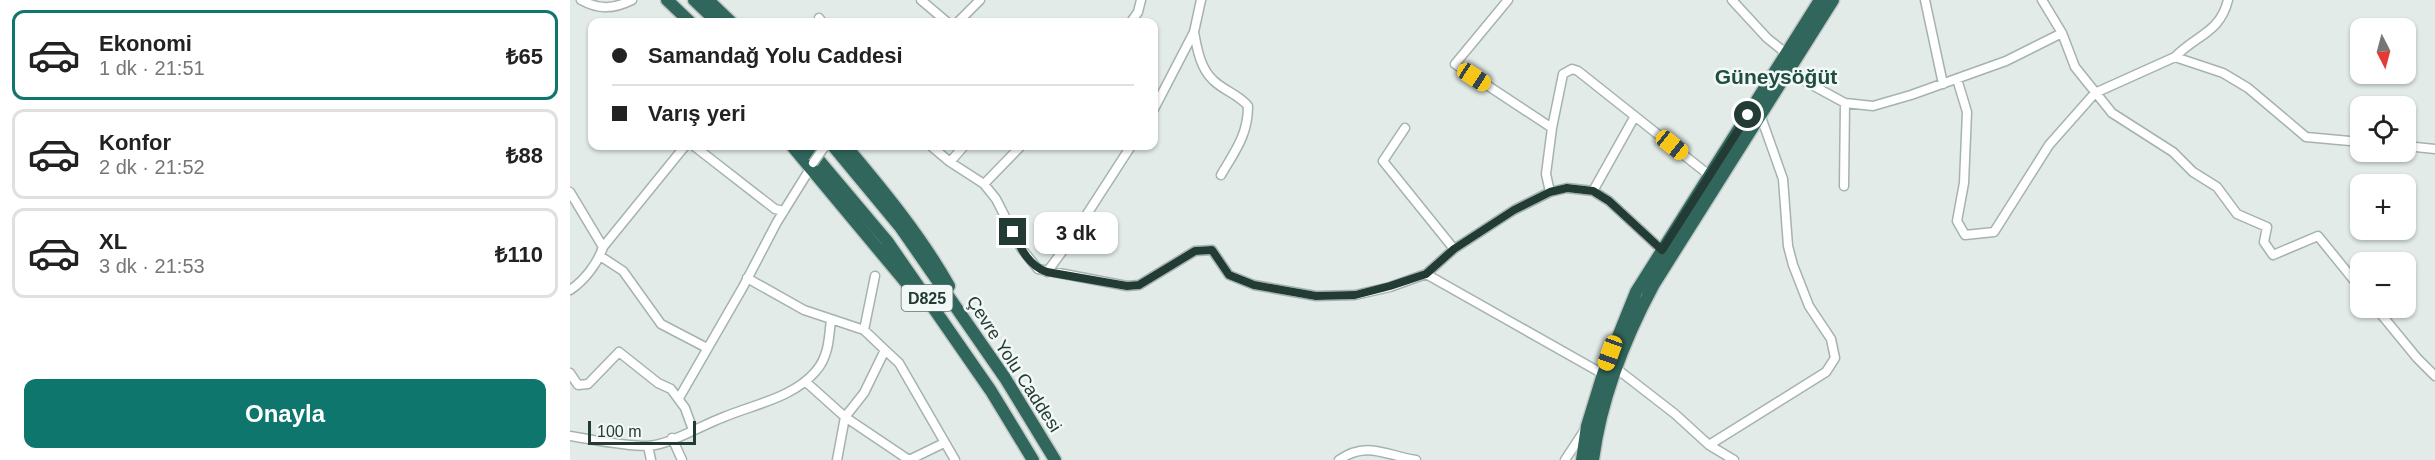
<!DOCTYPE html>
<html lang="tr">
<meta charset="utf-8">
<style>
:root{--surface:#fff;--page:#f2f2f2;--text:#222;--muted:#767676;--line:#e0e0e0;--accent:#0f766e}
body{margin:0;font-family:Helvetica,sans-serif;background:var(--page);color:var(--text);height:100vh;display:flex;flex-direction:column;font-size:22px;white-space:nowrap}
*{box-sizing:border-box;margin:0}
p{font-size:20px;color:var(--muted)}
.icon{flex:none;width:33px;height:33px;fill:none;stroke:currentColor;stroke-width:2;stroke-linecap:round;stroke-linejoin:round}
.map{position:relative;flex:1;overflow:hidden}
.sheet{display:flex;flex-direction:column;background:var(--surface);width:570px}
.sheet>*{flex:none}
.banner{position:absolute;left:18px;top:18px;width:570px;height:132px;border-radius:12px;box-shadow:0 2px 4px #0004;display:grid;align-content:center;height:132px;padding:0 24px;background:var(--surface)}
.needle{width:39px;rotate:174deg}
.buttons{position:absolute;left:1780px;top:18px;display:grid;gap:12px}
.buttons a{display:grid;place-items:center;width:66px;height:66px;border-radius:12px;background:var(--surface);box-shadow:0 2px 4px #0004;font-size:30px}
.scale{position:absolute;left:18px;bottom:15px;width:108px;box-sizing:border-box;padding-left:6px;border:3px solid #233b35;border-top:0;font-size:16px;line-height:21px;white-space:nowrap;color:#233b35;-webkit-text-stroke:4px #f2f8f5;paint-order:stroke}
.end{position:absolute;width:27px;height:27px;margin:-14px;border:8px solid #233b35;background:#fff;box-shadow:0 0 0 3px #fff}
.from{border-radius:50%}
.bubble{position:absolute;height:42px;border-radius:12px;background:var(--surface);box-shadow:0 2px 4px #0004;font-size:20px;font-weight:800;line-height:42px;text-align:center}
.car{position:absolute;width:18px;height:36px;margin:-18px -9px;border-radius:8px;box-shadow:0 0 4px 2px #0007;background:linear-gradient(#f5c518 24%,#345 0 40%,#f5c518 0 76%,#345 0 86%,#f5c518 0)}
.banner b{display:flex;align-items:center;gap:21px;height:57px;font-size:22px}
.banner b+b{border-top:2px solid var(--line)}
.banner i{width:15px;height:15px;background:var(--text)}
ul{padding:10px 0 0;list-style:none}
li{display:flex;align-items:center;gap:18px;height:90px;margin:0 12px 9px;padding:0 12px;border:3px solid var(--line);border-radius:12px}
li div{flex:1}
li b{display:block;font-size:22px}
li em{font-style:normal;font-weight:800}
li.active{border-color:var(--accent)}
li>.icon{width:54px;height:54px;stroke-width:1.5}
.primary-button{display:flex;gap:12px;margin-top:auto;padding:12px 24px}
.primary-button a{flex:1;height:69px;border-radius:12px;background:var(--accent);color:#fff;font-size:24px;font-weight:800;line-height:69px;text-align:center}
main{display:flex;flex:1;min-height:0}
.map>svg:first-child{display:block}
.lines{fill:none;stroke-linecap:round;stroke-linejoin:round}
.minor-casing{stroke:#a5b3ae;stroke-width:11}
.highway-casing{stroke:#c1c8c6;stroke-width:15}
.minor{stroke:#fff;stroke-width:8}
.highway{stroke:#30665c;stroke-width:12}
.minor-bridge-casing{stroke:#a5b3ae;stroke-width:11;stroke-linecap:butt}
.minor-bridge{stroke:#fff;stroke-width:8}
.route{stroke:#233b35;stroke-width:8}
.labels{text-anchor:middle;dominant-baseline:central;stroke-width:5;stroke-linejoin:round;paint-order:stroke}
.shield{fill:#f2f8f5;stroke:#61746f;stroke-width:1.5}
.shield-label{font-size:16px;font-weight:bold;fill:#233b35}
.street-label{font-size:18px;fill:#233b35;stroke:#f2f8f5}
.quarter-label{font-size:21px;font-weight:bold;fill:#1f4d42;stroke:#f2f8f5}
</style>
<main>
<section class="sheet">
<ul>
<li class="active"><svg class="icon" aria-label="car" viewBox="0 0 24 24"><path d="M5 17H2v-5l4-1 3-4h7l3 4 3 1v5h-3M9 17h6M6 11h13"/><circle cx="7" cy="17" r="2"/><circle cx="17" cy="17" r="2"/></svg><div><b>Ekonomi</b><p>1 dk · 21:51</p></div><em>₺65</em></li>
<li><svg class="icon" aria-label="car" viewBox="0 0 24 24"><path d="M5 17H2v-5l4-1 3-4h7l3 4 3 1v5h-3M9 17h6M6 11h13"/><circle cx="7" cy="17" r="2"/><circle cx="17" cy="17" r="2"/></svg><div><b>Konfor</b><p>2 dk · 21:52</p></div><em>₺88</em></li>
<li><svg class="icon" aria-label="car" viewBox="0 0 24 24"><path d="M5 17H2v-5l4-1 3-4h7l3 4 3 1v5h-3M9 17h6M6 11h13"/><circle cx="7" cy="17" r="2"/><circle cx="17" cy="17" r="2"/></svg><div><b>XL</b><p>3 dk · 21:53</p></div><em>₺110</em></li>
</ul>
<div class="primary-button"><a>Onayla</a></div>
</section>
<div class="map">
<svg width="1865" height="460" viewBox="0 0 1865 460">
<rect width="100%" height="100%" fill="#e2ebe7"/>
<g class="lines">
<defs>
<path id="minor" d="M11,0C29,10 44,9 62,0
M351,0L377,22
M938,0L885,64L982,128L976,174L980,192
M1162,0L1197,38L1217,54
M1355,0L1373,84
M1472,0L1492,33L1505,67L1542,113L1603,152L1623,172L1647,187L1667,214L1697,227L1694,242L1703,255L1748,236L1791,289
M249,18L252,22
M388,22L410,0
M561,22L568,12L571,0
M624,32C627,48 630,68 643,80C654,91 668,94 678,106C678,135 665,151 651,175
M1605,57L1653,73L1678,88L1736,137L1791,142
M1218,72L1275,103L1303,106L1341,95L1436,61L1492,33
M1387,79L1397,112L1394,183L1387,221L1395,235L1424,232L1479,145L1525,93L1605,57C1626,35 1650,33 1658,0
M584,109L624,32L631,0
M835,128L813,161L884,249
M982,128L993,74L1002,69L1008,71L1139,175
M124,146L205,209L214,211
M361,146L380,162L414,184L451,146
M1836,146L1865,149
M380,162L394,146
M414,184L426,199L451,248L468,269L557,286L569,285L625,251L642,250L659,275L684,285L746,296L785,295L820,287L856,274L884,249L944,210L980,192L997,188L1023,191L1039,201L1092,250
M1274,186L1275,103
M1023,191L1065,116
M0,192L33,247
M30,256L53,271L91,324L137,348
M477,272L497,245L561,146
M856,274L1033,374
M177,278L234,310L294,330L315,350L294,393L275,417L267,460
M0,290C14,281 28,263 33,247L115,146
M1806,308L1847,358L1865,376
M294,330L305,276
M315,350L329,363L385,460
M1047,369L1105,414L1139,445L1164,460
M0,373L8,385L18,384L49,352L88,383L101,389L115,408L123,430
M236,382L275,417L339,460
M109,398L173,287L207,222L243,164
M0,436C25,440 52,446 77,446C100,445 132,425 154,417C185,404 223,398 246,371C259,356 259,337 261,319
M102,438L112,460
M1139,445L1256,372L1265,358L1261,339L1239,306L1223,265L1218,246L1213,179L1191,117
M78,446L81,460
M339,460L374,443
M769,460C797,440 817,456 846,460
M995,460L1016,428"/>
<path id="highway" d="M97,0L120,22
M124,0L147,22
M138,0L161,22
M222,146L348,297
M237,146L317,241L421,391L463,460
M263,146L331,228L435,378L485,460
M276,146C313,190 351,236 379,286
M1012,460L1017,426L1033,374L1066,292L1250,0
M1023,460C1031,399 1055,338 1084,284L1263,0"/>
</defs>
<!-- minor casing -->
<use href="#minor" class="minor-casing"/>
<!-- highway casing -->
<use href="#highway" class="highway-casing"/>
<!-- minor -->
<use href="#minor" class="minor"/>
<!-- highway -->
<use href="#highway" class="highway"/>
<defs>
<path id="minor-bridge" d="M243,163L255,146"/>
</defs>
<!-- minor-bridge casing -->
<use href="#minor-bridge" class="minor-bridge-casing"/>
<!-- minor-bridge -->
<use href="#minor-bridge" class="minor-bridge"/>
</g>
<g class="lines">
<!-- route -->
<path class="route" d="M443,232C451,249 459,266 477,272L557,286L569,285L625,251L642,250L659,275L684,285L746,296L785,295L820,286L856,274L884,249L944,210L980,192L997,188L1023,191L1039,201L1092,250L1178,115"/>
</g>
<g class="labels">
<!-- shield labels -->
<rect class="shield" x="331.5" y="285" width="51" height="26" rx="4.5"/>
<g class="shield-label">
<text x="357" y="298">D825</text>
</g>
<!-- street labels -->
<g class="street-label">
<text transform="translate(444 364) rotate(57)">Çevre Yolu Caddesi</text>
</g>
<!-- quarter labels -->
<g class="quarter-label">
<text x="1206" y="76">Güneysöğüt</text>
</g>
</g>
</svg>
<div class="buttons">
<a><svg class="needle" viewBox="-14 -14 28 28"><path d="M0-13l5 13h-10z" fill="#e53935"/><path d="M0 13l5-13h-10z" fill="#767676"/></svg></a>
<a><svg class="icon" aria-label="locate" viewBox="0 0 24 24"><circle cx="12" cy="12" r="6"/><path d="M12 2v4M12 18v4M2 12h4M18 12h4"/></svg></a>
<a>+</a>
<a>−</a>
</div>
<div class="scale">100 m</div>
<i class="end from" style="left:1178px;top:115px"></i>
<i class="end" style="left:443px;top:232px"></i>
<div class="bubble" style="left:464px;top:212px;width:84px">3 dk</div>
<i class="car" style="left:904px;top:77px;rotate:123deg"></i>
<i class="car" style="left:1102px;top:145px;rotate:129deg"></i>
<i class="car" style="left:1040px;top:353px;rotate:200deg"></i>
<div class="banner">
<b><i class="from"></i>Samandağ Yolu Caddesi</b>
<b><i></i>Varış yeri</b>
</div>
</div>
</main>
